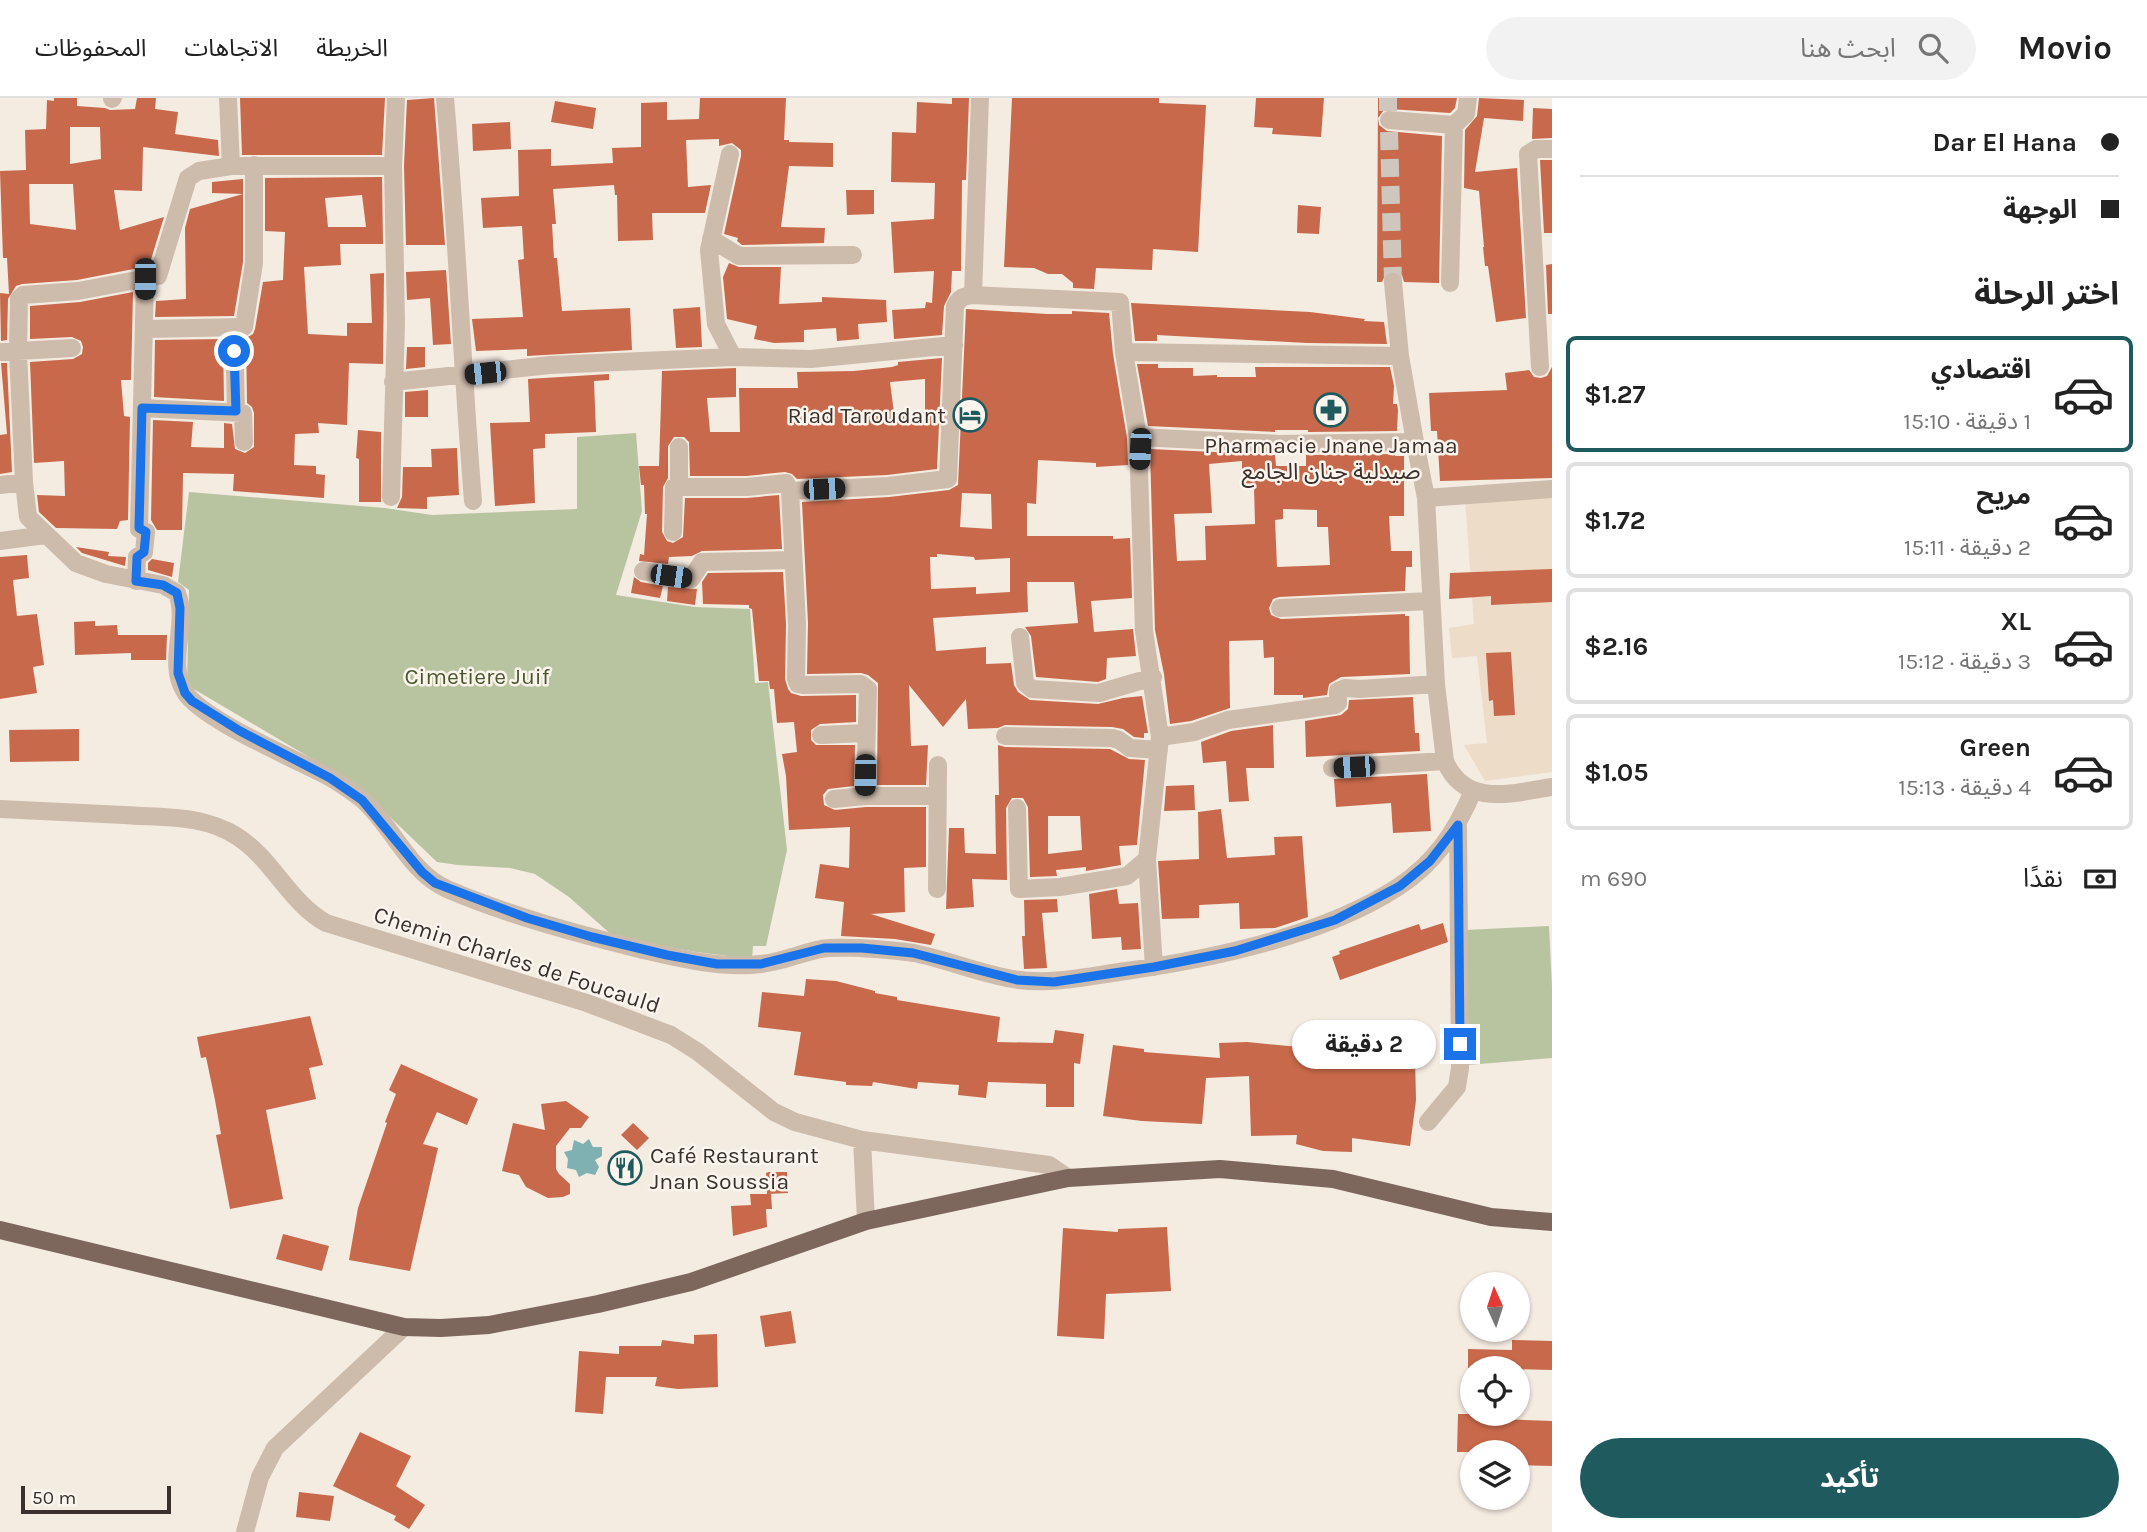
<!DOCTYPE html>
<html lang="ar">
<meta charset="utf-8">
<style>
:root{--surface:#fff;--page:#f2f2f2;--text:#222;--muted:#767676;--line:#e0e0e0;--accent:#1f5a5e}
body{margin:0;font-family:Karla,"Noto Sans Arabic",sans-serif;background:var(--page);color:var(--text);direction:rtl;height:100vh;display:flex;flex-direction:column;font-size:26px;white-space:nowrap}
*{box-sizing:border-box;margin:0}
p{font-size:23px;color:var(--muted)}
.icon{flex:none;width:38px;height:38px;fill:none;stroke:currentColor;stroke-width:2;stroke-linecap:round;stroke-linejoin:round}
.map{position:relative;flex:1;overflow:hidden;direction:ltr}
.sheet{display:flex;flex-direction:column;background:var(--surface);width:595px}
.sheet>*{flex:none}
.top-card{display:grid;align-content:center;height:154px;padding:0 28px;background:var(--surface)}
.needle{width:46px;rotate:357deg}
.fabs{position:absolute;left:1460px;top:1174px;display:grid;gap:14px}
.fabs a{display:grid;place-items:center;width:70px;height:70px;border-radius:50%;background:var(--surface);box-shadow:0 2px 5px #0004;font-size:35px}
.scale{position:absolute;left:21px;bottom:18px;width:150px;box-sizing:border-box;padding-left:7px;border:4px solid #3b302b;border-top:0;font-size:19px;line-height:24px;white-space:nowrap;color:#3b302b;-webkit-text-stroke:5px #fbf5ee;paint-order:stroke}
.end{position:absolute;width:32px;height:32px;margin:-16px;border:9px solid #1a73e8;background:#fff;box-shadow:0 0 0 4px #fff}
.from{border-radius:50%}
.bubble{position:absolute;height:49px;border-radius:24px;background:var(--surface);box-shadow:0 2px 5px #0004;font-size:23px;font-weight:700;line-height:49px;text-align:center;direction:rtl}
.car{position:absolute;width:21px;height:42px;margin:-21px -10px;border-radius:9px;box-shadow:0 0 5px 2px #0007;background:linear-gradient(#222 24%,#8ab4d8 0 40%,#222 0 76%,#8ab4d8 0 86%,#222 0)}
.top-card b{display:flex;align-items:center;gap:24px;height:66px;font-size:26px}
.top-card b+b{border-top:2px solid var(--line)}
.top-card i{width:18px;height:18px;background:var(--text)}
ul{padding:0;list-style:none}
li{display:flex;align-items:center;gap:21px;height:116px;margin:0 14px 10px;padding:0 14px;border:4px solid var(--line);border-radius:10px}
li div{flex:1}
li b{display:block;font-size:26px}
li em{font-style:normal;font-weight:700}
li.current{border-color:var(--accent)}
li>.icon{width:63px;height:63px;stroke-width:1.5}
h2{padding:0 28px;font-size:32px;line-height:84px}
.pay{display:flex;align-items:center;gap:18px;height:77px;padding:0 28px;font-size:26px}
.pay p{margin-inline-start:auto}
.button{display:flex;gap:14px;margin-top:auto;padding:14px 28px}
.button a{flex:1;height:80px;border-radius:42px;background:var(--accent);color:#fff;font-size:28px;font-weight:700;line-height:80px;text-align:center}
header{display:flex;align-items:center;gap:42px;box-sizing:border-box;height:98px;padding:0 35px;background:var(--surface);border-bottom:2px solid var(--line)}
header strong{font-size:33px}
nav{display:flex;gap:38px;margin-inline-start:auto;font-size:24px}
.search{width:490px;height:63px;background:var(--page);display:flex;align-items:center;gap:18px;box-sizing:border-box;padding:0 24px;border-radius:38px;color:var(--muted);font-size:26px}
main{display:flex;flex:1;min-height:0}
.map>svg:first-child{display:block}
.green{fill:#b8c4a0}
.plaza{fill:#ecdcc8}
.water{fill:#7fb0b2}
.building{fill:#c8694b;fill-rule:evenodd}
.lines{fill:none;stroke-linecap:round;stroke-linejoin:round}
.minor-tunnel{stroke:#cfc6bd;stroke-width:18;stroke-dasharray:18 9;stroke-linecap:butt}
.minor{stroke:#cdbbac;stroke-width:18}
.major{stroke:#7d675c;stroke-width:18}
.route{stroke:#1a73e8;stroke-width:9}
.labels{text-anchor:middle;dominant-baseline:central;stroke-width:5;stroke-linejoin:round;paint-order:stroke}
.poi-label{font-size:23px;fill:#3b302b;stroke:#fbf5ee;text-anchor:end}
.park-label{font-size:23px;fill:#4a5a2e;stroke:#fbf5ee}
.street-label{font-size:23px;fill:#3b302b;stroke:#fbf5ee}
</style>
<header>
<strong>Movio</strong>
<div class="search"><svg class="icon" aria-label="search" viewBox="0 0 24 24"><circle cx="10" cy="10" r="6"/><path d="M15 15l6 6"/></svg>ابحث هنا</div>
<nav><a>الخريطة</a><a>الاتجاهات</a><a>المحفوظات</a></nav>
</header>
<main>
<section class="sheet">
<div class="top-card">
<b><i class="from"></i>Dar El Hana</b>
<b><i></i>الوجهة</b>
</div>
<h2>اختر الرحلة</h2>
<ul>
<li class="current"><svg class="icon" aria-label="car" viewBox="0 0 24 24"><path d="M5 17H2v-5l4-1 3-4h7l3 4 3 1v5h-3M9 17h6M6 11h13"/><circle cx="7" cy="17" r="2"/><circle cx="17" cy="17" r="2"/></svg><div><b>اقتصادي</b><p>1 دقيقة · 15:10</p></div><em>$1.27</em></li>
<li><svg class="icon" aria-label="car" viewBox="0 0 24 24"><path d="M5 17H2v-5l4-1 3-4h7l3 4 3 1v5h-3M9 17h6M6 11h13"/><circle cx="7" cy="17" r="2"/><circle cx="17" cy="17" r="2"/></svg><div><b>مريح</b><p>2 دقيقة · 15:11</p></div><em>$1.72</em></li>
<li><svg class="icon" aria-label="car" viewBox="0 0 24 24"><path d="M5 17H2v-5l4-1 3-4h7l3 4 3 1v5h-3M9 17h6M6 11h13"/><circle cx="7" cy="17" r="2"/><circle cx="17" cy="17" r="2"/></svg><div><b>XL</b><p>3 دقيقة · 15:12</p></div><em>$2.16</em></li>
<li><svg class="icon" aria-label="car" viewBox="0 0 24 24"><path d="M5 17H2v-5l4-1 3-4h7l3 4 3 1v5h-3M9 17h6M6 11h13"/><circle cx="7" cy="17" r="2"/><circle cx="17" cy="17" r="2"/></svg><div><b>Green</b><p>4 دقيقة · 15:13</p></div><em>$1.05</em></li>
</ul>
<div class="pay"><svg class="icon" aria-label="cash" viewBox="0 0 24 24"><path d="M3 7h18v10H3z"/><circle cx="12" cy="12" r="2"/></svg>نقدًا<p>690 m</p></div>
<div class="button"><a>تأكيد</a></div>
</section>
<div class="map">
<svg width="1552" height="1434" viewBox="0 0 1552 1434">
<rect width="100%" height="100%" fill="#f4ebe1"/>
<!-- green -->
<path class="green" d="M636,335L642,413L616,497L695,509L750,511L755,585L768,584L787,752L766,848H753L752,861L696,854L614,839L569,799L535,776L510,770L458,767L437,764L369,699L331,672L187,587L189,492L178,484L189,394L385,410L432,417L577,411V339Z
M1549,828L1552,889V960L1467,967L1466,832Z"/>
<!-- plaza -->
<path class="plaza" d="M1552,396V674L1485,683L1464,647L1487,645L1477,558L1452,560L1449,530L1474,526L1465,400Z"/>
<!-- water -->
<path class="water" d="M589,1041L593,1049H602V1058L595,1062L599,1069L595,1077L587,1075L579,1079L576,1072L567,1070L568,1061L564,1054L572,1052L574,1042L583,1046Z"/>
<!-- building -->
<path class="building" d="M54,0H77V8L105,10L110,12L135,11L137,0H156L155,11L178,14L175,36L218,42L219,58L143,49L142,93L114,92L120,132L164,119L149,168L77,182L22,186L16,188L8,201L7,242L1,243L0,195L9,196L7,160H3L0,73L26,72L25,32L46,31L47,2L54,3ZM70,29H100L101,61L70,66ZM29,86H73L76,132L30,126Z
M240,0H385L382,57H242Z
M434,0L445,147H406L404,68L407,2Z
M700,0H786L784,42H789V44L833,45V69L789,68L781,129L825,130L824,145L742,147L737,143L738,140L724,136L741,58V52L732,45L719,48V41L686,42L688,89L711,87L705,115H652L653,142L618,143L617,97H615L614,87L553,91L556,126H552L554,160H557L562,213L630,210L632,252L527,258V251L476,253L472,221L523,219L518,162L524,161L522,128L483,130L481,100L519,98L518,52L551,51V68L613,65L612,50L641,49V5L667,4V22L699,21Z
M952,0H969L966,82H962L961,173H952L951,194L944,208L942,237L894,241L892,212L925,210L926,204L932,205L934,173L894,175L891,124L934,121L935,85L891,84L892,34L916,35L917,4L952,6Z
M1012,0H1159V5L1206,7L1198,154L1153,151L1152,172L1096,170L1094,191L1073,190V185L1062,176H1048L1034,170L1004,169Z
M1256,0H1324L1321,39L1272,36L1273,30L1254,29Z
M1378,0H1457L1455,10L1450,15L1389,11L1384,12L1378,20L1379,27L1387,33L1442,38L1439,185L1404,184L1402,177L1393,173L1386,175L1382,184H1377Z
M1479,0L1524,2L1523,23L1484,20L1475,74L1517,70L1526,220L1496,224L1488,168H1485L1483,149H1484L1479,93L1464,90L1465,32L1477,18Z
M555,3L596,10L593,31L551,24Z
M1533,10L1552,11V40L1532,41Z
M510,24L511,51L473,53L472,26Z
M1540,62H1552V135H1544Z
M382,79L383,146H340L341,167L304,169L308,236L347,238V225H372L370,176L384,175L383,266L349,265L347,327L318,325L319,335L295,336L294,367L316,368V376L325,377L324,400L233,393L234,376L183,375L182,432H157L151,422L153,322L193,324L191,349L224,350V325L232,326L235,351L245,355L254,349V315L252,309L247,305L246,240L253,236L255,231L263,184L283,182L285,134L265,133V80ZM362,97L366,129H328L325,100Z
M243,81V96L212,95V84Z
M846,92H874V116L847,117Z
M243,96V164L234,218L155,219L156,203L186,201L185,130L190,111Z
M1298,107L1321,109L1319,136L1297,135Z
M729,165L739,169H781L779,206L822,204V199L886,202L887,224L858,226L859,241L837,243L836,230L804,232V244L774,245L754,241L757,228L727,221L723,179Z
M1552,166V216H1548L1546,167Z
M446,172L451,246L433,247L430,200L407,202L406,174Z
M133,194L131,282H121L124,318L130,319L128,422L120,423L117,431L56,430L39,414L37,397L65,398L64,363L34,365L30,264L73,261L82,256L83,249L81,243L72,239L30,241V208L80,204Z
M1131,205L1310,214L1365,221L1364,223L1384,224L1387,246L1307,245L1157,237V243H1135Z
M700,209L702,249L676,250L673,211Z
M966,211L1047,216H1072V213L1109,215L1113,256L1127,340L1128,367L1096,369V365L1038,362L1036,406L1027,405V438H1113V441L1130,440L1132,500L1091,503L1094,534L1133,531L1136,558L1107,560L1106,581L1098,584L1036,579L1031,538L1025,529L1078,525L1074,484H1027L1028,514L933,520L936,553L986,549V566L1011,565L1014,587L1018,594L1030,602L1098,606L1123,600L1142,598L1148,635H1144V640L1134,639L1123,631L1112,629L1005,627L998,630L968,631L966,601L943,629L909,587L911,648L928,647L926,687H877L878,585L868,577L861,575L807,576L808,525L802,404L889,399L949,392L958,387ZM962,395L991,396L992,431L960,429ZM937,456L974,459L975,462L1010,460V494L976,496V489L931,491L930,459H937Z
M223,241L224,303L154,299L155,242Z
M407,249H425V269L406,271Z
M942,260L937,371L887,377L797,381L792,376L785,374L746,378H690L689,344L684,339H674L668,348V380L663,389L662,434L667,443L673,445L683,439L685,400H747L779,397L782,451L702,453L692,458L669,459L668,466L639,463L640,456L644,457L647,416H645L644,387H641L639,368H659L662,273L736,270V299L707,300L710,334H740L739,290H798L797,274L854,273L892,269L898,267V264ZM925,281V314L894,315L890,284Z
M1,265H7L12,374L0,376V337L7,336Z
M1137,266H1158V270H1193V278L1217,277V279H1256L1255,269H1390L1394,288L1393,306H1397L1398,312L1397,333L1308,334V332H1275V334L1148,328Z
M1552,269V380L1440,383L1437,333H1431L1429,295L1507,292L1505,275L1529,272L1534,279L1541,280L1547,278Z
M609,276V282L594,283L596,334L545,336V350L533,351L535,405L495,408L490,325L530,324L528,281Z
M428,292V319H405V294Z
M358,332L381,334V404H359V361L356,360Z
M457,350L459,397L427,399V411L397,410L402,399L403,369H432L431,351Z
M1150,351L1275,357L1276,368H1306V357L1395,356V358H1404V418H1389L1391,453H1412V469H1406L1405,493L1279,499L1273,501L1269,510L1271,517L1281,521L1405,516V518H1409L1410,576L1341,579L1329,586L1327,597L1303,600V597H1274V559L1264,560L1263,542L1229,543L1230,610L1191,623L1170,626L1164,576L1155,532ZM1242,363V389H1254L1255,426L1205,428L1206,462L1177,463L1174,416L1212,415L1209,366ZM1283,411L1317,412V429H1328L1330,467L1277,469L1275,422L1283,421Z
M76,449L109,454L108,458L126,459L125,468L82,455Z
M27,457L29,480L13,482L17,518L37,516L44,567L33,569L37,595L0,601V459Z
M152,461L174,465L172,479L148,472V465Z
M1552,471V504L1491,507V498L1449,501L1450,475Z
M783,474L786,526L785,581L788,591L791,595L801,598L856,597V624L820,626L811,632V642L816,647H855L854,688L828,691L823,697L824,707L835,712L866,709H926V769L904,770L905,814L871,816L935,836L931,847L895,841L841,838L844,804L815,800L820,766L849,770L850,729L789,732L786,678L782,656L797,654L794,624L777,625L774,591H770L769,583H759L752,511L749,510V507L703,506L702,484L708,475Z
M634,479L641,484L663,488L660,500L631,495Z
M668,489L697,491L695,507L667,503Z
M95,523V528L117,527L118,537H167L166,562H131V555L75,557L74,524Z
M1511,554L1515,617L1494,618L1493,602L1489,603L1486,555Z
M1413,599L1415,635H1419L1420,653L1306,659L1305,623L1341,617L1348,611L1349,602Z
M1273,627L1274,670H1246L1249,703L1229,704L1226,663L1203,665L1201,644L1231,633Z
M79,631V663L10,664L9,632Z
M998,647L1005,649L1110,651L1129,661L1145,662L1137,747L1119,748L1121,767L1086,773V769L1056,772L1057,778L1030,779L1028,709L1023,700H1012L1006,710L1007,782L972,781L974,809L946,811L949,730H964L965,755L996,756L995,697H999ZM1048,718H1080L1082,752L1048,756Z
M1427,676L1431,733L1393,735L1391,705L1336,709L1334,681Z
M1194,687L1195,712L1164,713L1166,688Z
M1221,711L1227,760L1275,757L1274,739L1302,738L1308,819L1275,830L1240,831L1239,805L1199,807V820L1162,821L1158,763L1199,761L1198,714Z
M1117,791L1119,806L1138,805L1141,851L1122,852L1121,839L1092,841L1089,796Z
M1057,801L1058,814L1042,815L1047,870L1024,871L1022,838H1025L1024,802Z
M1443,825L1448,844L1340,882L1332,859L1340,856L1339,853L1419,826L1421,832Z
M806,881L836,883L875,893V895L897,899V902L1000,919L997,944L1053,945L1055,932L1084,936L1080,966L1074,965V1009H1046V986L988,984L986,1000L958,997L959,987L918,984L917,991L873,984L872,988L846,987V984L794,977L801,934L758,929L762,894L804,898Z
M310,918L323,967L309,970L316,1001L266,1012L283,1101L230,1111L216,1037L221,1036L215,1002L206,959L201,960L197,939Z
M1347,940L1380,942L1379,958L1415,959L1416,1002L1410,1048L1352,1040V1054L1323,1053L1296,1046L1297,1037L1251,1038L1249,978L1206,980L1202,1026L1142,1023L1103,1018L1113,947L1144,951V954L1220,960L1219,945L1247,944L1299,949L1347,950Z
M401,966L478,1001L467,1027L437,1014L423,1046L438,1050L410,1173L349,1162L358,1110L387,1025L385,1024L396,996L389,992Z
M566,1003L589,1019L581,1030H570L556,1048V1071L559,1076L570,1086V1096L563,1099L548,1100L526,1089L519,1077L502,1073L513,1025L545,1032L541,1006Z
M633,1025L649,1040L637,1052L621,1037Z
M769,1074H787L788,1095L767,1096L766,1075Z
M750,1096H771L772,1111H766L767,1129L733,1138L731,1108L751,1107Z
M1167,1129L1171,1193L1106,1196L1104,1241L1057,1238L1063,1130L1118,1134V1131Z
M283,1136L329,1148L322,1173L276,1161Z
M791,1213L796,1245L765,1249L760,1218Z
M717,1236L718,1289L678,1291L655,1288L657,1279H606L603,1316L575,1314L579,1253L619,1256V1248H661L662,1242L694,1246V1237Z
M1512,1242L1552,1243V1272L1468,1270V1251L1512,1252Z
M1458,1316H1495V1321L1552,1323V1368L1517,1367V1354H1457Z
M360,1334L411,1358L396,1388L425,1407L409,1431L394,1422L396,1418L333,1388Z
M299,1394L334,1398L330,1423L296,1419Z"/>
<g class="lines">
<!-- minor-tunnel -->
<path class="minor-tunnel" d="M1388,0V13
M1389,34L1393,184"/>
<!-- minor -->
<path class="minor" d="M228,0L231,68
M445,0C457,134 462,269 473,403
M112,1L113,0
M1389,22L1454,27L1450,185
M1454,27L1466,16L1468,0
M730,56L709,152L716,226L733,259
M393,68H231L199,73L188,80L158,178L78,193L23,197L19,201L18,254L24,384L28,419L76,465L106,476L163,487L177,495C189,526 166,565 185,594C202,622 298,662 331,680C341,686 353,694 363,702C393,729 409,774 447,791C508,817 574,835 639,851C678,860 720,871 761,866C781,864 801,855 821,851C833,849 847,850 860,850C877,851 896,852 914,855C949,862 983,877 1019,882C1052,886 1085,879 1119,874C1206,862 1323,838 1398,789C1435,765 1456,733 1473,693
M711,141L739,158L853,157
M1393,184L1400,258L1415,344
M973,197L980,0
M234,229L236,313
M145,231L244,229L254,165V67
M0,254L72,250
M1124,254L1400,258
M1540,269L1528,56L1536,51H1552
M393,284L550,267L733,259L811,261L954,247
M142,310L243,315L244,344
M1138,339L1144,533L1160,639L1147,761L1154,869
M679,349V390
M0,387L24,384
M790,393L797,526L796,581L798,586L803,587L861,586L868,591L865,698L834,701
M391,399L396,225L393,68L396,0
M1426,400L1552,391
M673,434L674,389H747L786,385L790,393L888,388L948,381L955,208C960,199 964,198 973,197L1120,204L1124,254L1138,339L1280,346L1415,344L1426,400L1436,586L1445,663C1465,710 1512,695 1552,689
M0,443L45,437
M643,473L691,481L702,464L793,462
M136,483L137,459L144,454L146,434L139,431L145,181
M1280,510L1431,503
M1020,539L1025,585L1032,591L1099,595L1153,579
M821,637L866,635
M1005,638L1112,640L1119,642L1130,650L1159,652
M1160,639L1194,634L1228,622L1335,607L1338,605V593L1345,590L1360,591L1436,586
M1332,670L1445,663
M865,698H937
M1017,710L1019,791L1060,789L1127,778L1147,761
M0,711C41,713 82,715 124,717C163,720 203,716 238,739C273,762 289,804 326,825L587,905L671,937L698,954L774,1014L795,1024L862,1042L1049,1067L1068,1080
M937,791L938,667
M1428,1024L1457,989L1460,970L1458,727
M862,1042L866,1123
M245,1434L260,1379L275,1350L404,1229"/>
<!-- major -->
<path class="major" d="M0,1132L404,1229L441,1230L489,1227L598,1206L691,1184L866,1123L1068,1080L1220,1071L1333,1081L1491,1119L1552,1124"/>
</g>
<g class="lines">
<!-- route -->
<path class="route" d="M234,253L236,313L142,310L139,430L146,434L144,454L137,459L136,483L163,487L177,495L180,510L178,575L185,595L192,603L240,633L330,680L362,702L422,774L435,785L527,820L592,839L667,857L717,866H761L824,850H862L913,855L1017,882L1054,884L1154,869L1235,853L1335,822L1400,788L1430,763L1458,727L1460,946"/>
</g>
<!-- icons -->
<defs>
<symbol id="pharmacy-ring" viewBox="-11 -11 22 22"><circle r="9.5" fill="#fbf5ee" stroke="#1f5a5e" stroke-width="1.5"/><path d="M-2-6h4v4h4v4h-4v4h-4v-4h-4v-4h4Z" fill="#1f5a5e"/></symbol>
<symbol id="hotel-ring" viewBox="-11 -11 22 22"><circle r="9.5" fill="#fbf5ee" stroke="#1f5a5e" stroke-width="1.5"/><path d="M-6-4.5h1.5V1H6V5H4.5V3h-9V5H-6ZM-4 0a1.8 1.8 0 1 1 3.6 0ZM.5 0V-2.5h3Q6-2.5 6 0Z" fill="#1f5a5e"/></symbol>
<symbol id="restaurant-ring" viewBox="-11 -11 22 22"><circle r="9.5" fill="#fbf5ee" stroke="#1f5a5e" stroke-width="1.5"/><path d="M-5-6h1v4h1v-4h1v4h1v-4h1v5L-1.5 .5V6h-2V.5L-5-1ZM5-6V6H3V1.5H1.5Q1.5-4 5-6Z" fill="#1f5a5e"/></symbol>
</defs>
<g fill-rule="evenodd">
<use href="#pharmacy-ring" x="1312" y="293" width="38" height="38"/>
<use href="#hotel-ring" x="951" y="298" width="38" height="38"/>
<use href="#restaurant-ring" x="606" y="1051" width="38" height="38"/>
</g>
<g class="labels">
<!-- poi labels -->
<g class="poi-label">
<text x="946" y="317">Riad Taroudant</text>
<text x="1331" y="347" text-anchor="middle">Pharmacie Jnane Jamaa<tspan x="1331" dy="26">صيدلية جنان الجامع</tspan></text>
<text x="650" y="1057" text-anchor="start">Café Restaurant<tspan x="650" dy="26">Jnan Soussia</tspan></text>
</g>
<!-- park labels -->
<g class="park-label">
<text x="477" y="578">Cimetiere Juif</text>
</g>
<!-- street labels -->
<g class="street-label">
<text transform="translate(517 862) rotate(18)">Chemin Charles de Foucauld</text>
</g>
</g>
</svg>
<div class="fabs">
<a><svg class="needle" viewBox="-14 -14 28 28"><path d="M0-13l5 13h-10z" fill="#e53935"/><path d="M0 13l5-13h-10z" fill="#767676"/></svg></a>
<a><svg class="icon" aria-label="locate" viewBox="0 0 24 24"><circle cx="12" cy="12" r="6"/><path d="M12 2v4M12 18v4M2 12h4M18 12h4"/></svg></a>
<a><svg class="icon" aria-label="layers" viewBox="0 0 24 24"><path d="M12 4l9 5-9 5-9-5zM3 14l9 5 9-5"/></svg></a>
</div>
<div class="scale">50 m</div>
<i class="end from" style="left:234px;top:253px"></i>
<i class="end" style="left:1460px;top:946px"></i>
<div class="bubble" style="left:1292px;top:922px;width:144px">2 دقيقة</div>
<i class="car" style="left:145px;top:181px;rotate:180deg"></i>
<i class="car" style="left:485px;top:275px;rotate:264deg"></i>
<i class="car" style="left:1140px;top:351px;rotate:183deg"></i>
<i class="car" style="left:824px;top:391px;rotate:88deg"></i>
<i class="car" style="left:671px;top:478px;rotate:98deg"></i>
<i class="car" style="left:1354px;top:669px;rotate:267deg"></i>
<i class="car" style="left:865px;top:677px;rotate:181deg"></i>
</div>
</main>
